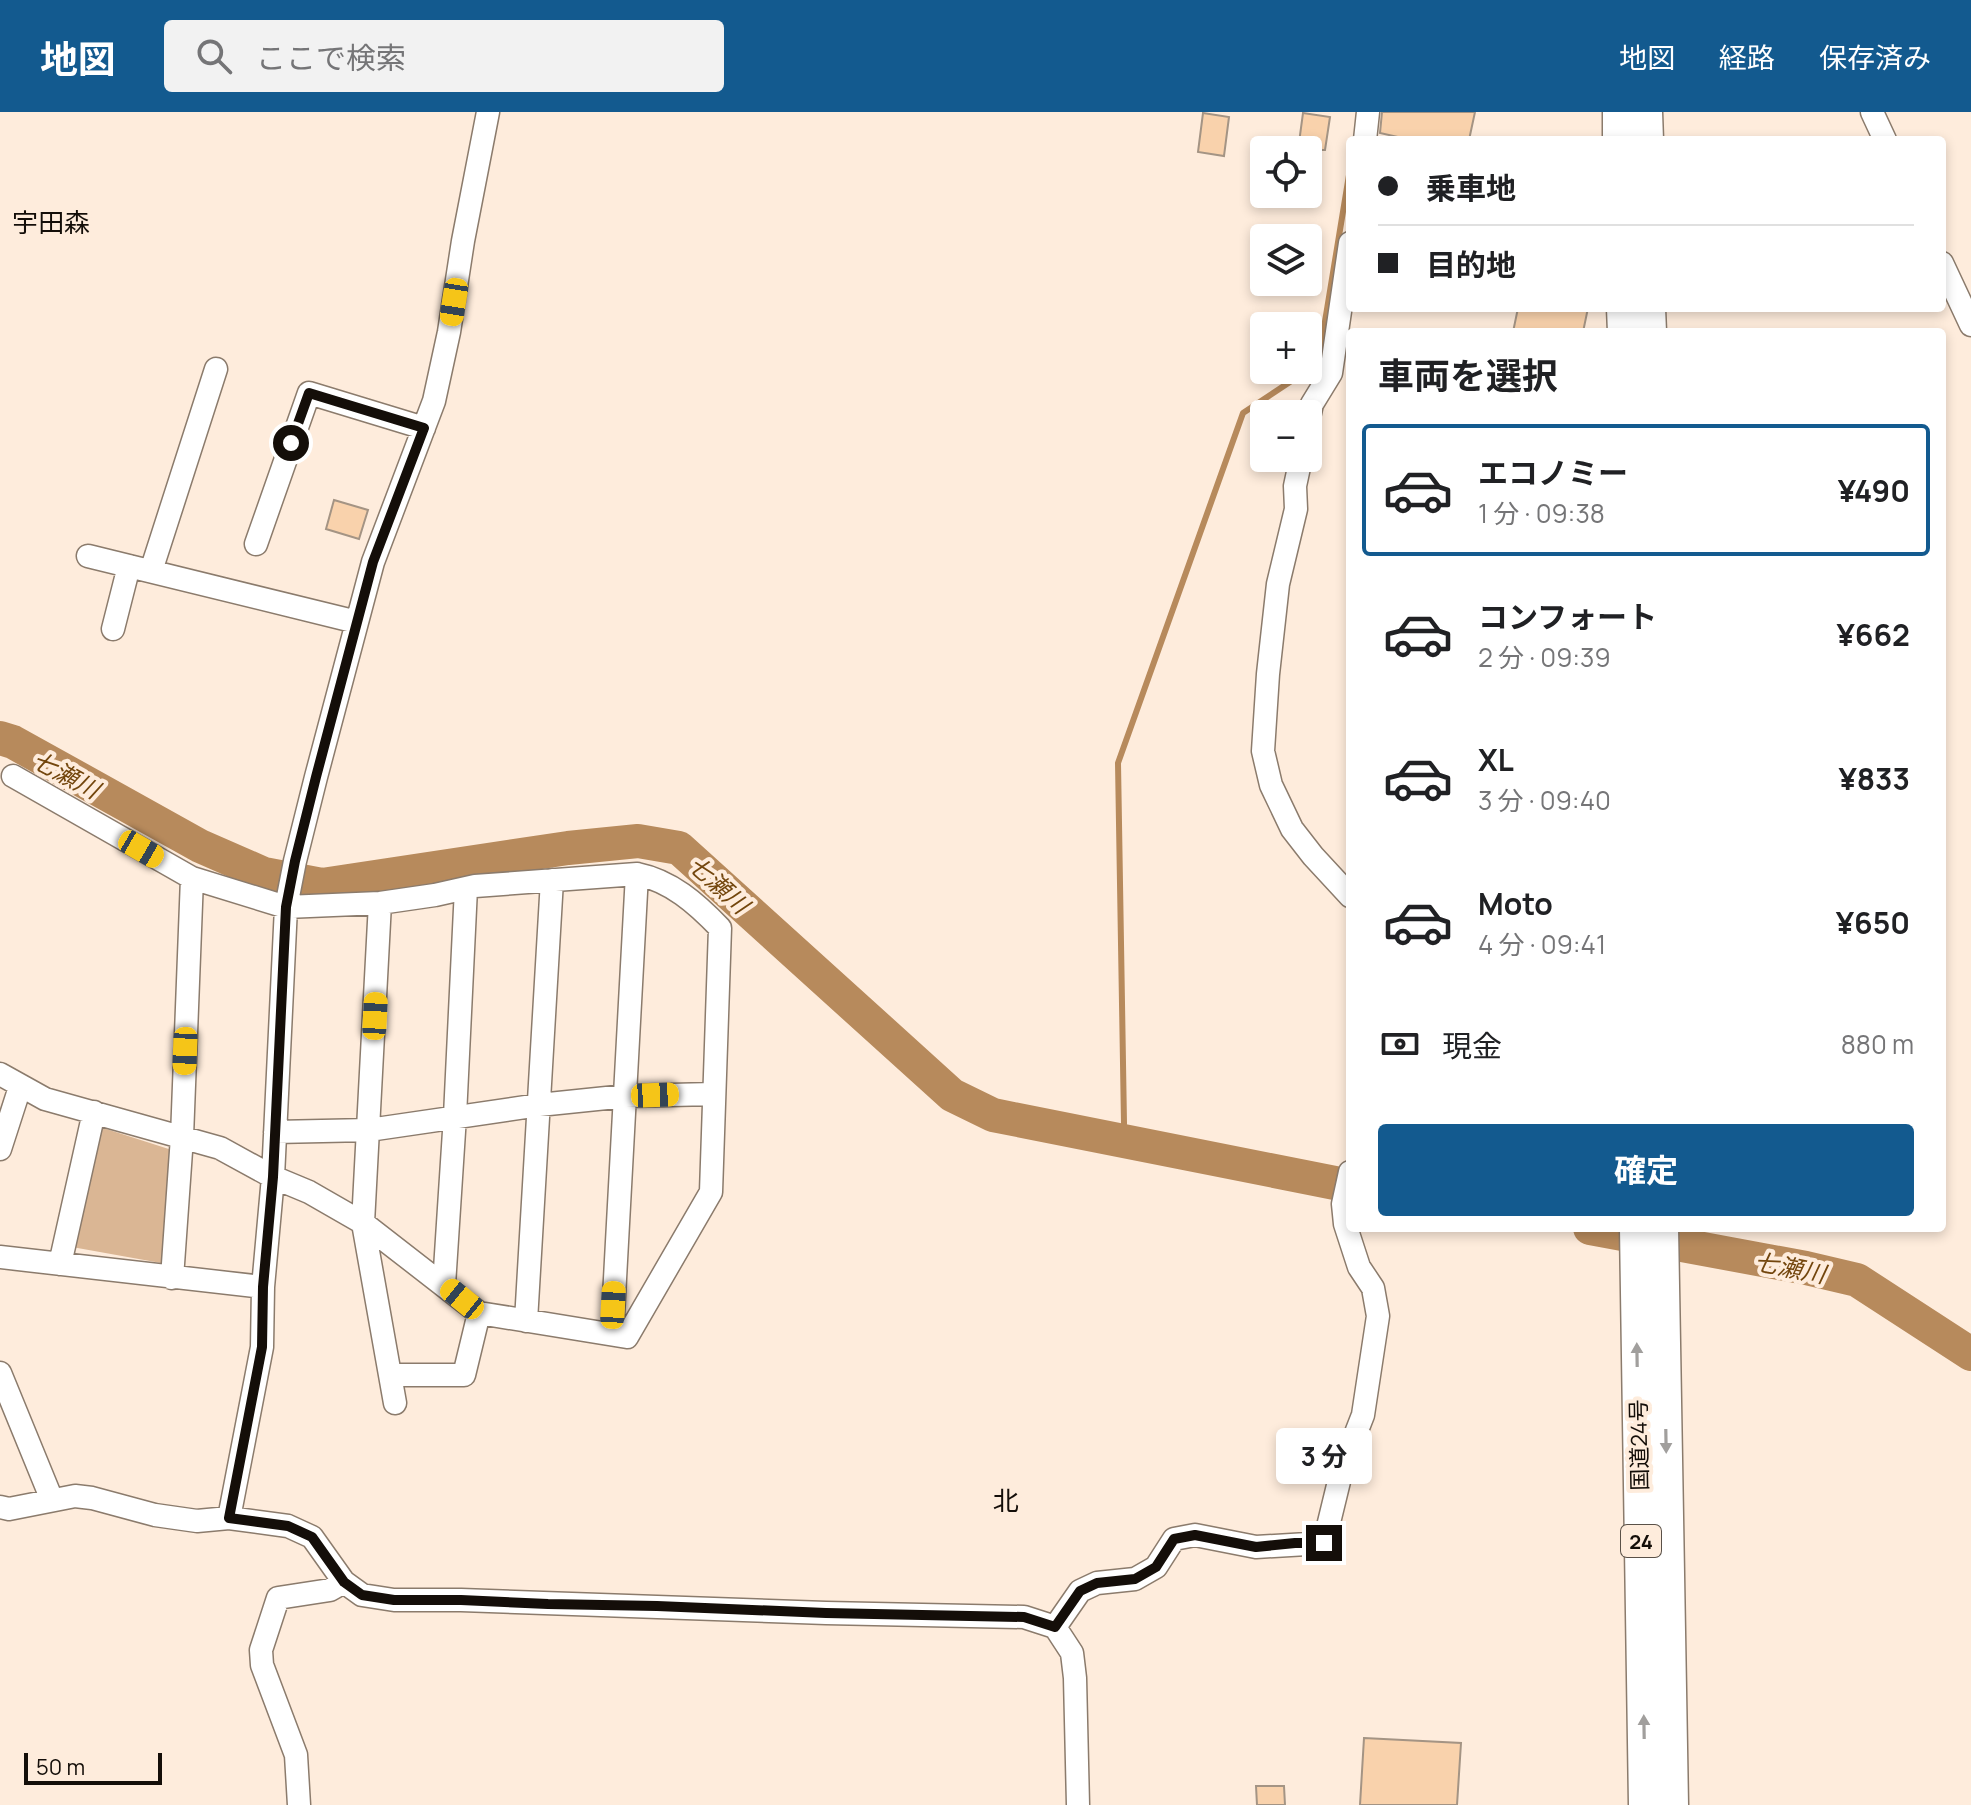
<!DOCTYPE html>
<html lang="ja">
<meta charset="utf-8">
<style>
:root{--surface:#fff;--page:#f2f2f2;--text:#202124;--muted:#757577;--line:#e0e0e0;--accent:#135a8f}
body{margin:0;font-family:Manrope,"Noto Sans JP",sans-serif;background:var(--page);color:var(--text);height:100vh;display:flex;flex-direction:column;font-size:30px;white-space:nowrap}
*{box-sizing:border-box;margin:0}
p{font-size:26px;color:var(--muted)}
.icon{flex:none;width:44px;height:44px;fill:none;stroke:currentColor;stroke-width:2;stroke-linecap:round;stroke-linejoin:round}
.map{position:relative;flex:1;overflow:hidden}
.drawer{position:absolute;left:1346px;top:216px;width:600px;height:904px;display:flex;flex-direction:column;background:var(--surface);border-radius:8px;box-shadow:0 4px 12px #0003}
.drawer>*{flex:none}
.top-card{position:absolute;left:1346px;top:24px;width:600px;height:176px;border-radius:8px;box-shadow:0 4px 12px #0003;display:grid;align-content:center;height:176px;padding:0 32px;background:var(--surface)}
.controls{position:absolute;left:1250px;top:24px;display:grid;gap:16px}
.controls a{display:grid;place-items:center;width:72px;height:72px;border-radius:8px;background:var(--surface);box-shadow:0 4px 12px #0003;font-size:40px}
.scale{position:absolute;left:24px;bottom:20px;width:138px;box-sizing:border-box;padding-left:8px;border:4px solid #140e09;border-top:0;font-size:22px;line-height:28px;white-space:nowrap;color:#140e09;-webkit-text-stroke:6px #feecdc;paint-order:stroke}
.end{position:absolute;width:36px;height:36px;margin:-18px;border:10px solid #140e09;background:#fff;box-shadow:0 0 0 4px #fff}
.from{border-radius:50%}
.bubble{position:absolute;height:56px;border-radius:8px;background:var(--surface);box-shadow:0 4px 12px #0003;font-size:26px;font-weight:700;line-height:56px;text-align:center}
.car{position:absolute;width:24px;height:48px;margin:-24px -12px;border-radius:10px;box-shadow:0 0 6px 2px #0007;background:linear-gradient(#f5c518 24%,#345 0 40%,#f5c518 0 76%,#345 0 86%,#f5c518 0)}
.top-card b{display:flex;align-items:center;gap:28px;height:76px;font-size:30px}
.top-card b+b{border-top:2px solid var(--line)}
.top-card i{width:20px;height:20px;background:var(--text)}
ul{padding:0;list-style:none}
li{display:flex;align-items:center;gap:24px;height:132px;margin:0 16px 12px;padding:0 16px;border:4px solid transparent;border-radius:8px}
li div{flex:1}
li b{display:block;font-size:30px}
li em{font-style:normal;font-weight:700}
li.selected{border-color:var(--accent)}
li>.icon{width:72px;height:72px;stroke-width:1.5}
h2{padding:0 32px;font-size:36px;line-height:96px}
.pay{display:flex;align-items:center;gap:20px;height:88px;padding:0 32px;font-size:30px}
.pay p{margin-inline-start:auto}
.button{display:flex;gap:16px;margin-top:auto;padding:16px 32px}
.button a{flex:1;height:92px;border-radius:8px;background:var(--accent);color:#fff;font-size:32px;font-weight:700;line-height:92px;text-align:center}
header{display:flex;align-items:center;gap:48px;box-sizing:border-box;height:112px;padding:0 40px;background:var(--accent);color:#fff}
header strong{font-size:38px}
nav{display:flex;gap:44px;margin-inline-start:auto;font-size:28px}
.search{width:560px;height:72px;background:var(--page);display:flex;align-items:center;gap:20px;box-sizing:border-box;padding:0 28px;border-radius:8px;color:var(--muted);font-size:30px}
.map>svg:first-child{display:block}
.green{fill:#dab694}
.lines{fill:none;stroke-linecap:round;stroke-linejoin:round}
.stream{stroke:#b78a5c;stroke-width:6}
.river{stroke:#b78a5c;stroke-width:34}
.building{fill:#f9d2ac;stroke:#a49484;stroke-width:2}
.minor-casing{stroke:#8b7b6c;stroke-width:25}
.highway-casing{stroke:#8b7b6c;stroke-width:35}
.minor{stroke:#fff;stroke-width:22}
.highway{stroke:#fff;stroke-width:32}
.oneway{fill:#a19f9d}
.route{stroke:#140e09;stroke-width:10}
.labels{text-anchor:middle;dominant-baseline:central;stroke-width:8;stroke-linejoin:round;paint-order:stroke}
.shield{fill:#feecdc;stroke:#5a5148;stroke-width:2}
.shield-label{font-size:20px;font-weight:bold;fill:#140e09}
.street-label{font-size:22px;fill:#140e09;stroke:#feecdc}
.water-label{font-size:24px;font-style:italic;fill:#73460d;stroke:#feecdc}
.quarter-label{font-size:26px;fill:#140e09;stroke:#feecdc}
</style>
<header>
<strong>地図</strong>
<div class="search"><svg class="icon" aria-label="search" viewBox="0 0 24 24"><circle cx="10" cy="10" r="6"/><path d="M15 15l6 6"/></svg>ここで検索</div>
<nav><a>地図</a><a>経路</a><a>保存済み</a></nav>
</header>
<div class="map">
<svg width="1971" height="1693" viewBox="0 0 1971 1693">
<rect width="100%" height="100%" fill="#feecdc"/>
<!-- green -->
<path class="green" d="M100,1015L175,1039L161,1151L72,1135Z"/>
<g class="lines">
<!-- stream -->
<path class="stream" d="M1308,258L1318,252L1350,57
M1123,1029L1124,1011L1118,651L1243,301L1308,258"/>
<!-- river -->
<path class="river" d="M0,626L13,630L200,734L264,762L322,773L568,736L638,729L679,736L952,983L993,1003L1350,1074
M1590,1116L1806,1156L1857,1168L1971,1242"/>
</g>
<!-- building -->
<path class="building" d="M1382,0H1475L1469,28H1411L1380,21Z
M1203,1L1229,5L1224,44L1198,40Z
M1303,1L1330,5L1325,38H1298Z
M1518,196H1588L1583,220H1513Z
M334,388L368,398L359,427L326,417Z
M1364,1626L1461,1631L1457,1693H1360Z
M1256,1674H1284L1285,1693H1257Z"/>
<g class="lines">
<defs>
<path id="minor" d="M1872,0L1885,28
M1365,28L1368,0
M1942,151L1971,213
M1308,310L1312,292L1331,261L1350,131
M1301,346L1295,374L1296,397L1278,472L1268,562L1263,639L1271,673L1292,717L1313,744L1350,784
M256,432L309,281L424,316
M88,444L357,510
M151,459L216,257
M113,517L129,454
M380,791L363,1111L395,1291
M0,962L45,987L220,1036L273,1065L309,1080L363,1111L479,1201L627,1225L711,1080L720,816C696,791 671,769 637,762L475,774L435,783L380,791L286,795L192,766L13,664
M275,1020L369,1018L539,993L626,984L714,982
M0,1037L20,975
M0,1145L263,1175
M60,1152L94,1000
M172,1166L182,1025L192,766
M444,1173L455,1004L466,776
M526,1209L552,768
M612,1222L637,762
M0,1261L52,1388
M390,1263H464L479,1201
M0,1395L9,1397L75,1384L92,1386L155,1403L197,1409L229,1406L288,1414L312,1425L344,1470L362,1483L394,1488H461L826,1501L1024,1505L1055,1515L1072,1541L1075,1566L1078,1693
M229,1406L262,1235L263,1175L273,1065L286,795L295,749L316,665L373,450L434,289L449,220L463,129L488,0
M1055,1515L1080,1479L1097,1471L1135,1467L1156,1455L1174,1427L1195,1423L1256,1435L1324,1431L1342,1357L1363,1303L1378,1204L1373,1176L1359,1155L1345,1112L1343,1092L1350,1060
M299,1693L296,1643L262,1553L261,1538L278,1486L330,1478L344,1470"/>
<path id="highway" d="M1619,0V28
M1646,0L1647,28
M1623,196L1624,220
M1649,196L1650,220
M1636,1116L1645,1693
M1662,1116L1672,1693"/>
</defs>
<!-- minor casing -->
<use href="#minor" class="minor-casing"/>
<!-- highway casing -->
<use href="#highway" class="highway-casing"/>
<!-- minor -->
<use href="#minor" class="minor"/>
<!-- highway -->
<use href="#highway" class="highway"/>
</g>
<!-- one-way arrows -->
<defs><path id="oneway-solid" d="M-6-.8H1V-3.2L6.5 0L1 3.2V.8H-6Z" transform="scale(2)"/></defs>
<g class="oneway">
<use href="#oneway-solid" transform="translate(1637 1243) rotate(-91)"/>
<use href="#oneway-solid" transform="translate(1666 1329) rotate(89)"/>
<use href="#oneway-solid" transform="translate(1644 1615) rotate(-91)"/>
</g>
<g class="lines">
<!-- route -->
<path class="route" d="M291,331L309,281L424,316L373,450L316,665L295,749L286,795L273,1065L263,1175L262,1235L229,1406L288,1414L312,1425L344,1470L362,1483L394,1488H461L548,1492L657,1494L826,1501L1024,1505L1055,1515L1080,1479L1097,1471L1135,1467L1156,1455L1174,1427L1195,1423L1256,1435L1295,1431H1324"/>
</g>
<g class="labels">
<!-- shield labels -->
<rect class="shield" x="1621" y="1413" width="40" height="32" rx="6"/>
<g class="shield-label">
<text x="1641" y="1429">24</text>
</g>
<!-- street labels -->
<g class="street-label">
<text transform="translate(1639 1333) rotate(-91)">国道24号</text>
</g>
<!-- water labels -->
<g class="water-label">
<text transform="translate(66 662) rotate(28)">七瀬川</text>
<text transform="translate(719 772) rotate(42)">七瀬川</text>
<text transform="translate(1790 1155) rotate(11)">七瀬川</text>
</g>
<!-- quarter labels -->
<g class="quarter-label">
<text x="51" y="110">宇田森</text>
<text x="1006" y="1388">北</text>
</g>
</g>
</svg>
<div class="controls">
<a><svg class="icon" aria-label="locate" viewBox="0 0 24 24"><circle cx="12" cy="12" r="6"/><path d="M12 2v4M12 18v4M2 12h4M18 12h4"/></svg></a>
<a><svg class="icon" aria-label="layers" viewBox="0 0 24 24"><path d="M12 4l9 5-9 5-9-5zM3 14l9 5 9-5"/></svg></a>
<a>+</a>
<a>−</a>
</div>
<div class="scale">50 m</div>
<i class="end from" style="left:291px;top:331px"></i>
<i class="end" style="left:1324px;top:1431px"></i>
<div class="bubble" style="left:1276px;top:1316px;width:96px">3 分</div>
<i class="car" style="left:454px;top:190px;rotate:189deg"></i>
<i class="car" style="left:141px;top:737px;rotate:120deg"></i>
<i class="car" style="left:375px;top:904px;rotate:3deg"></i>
<i class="car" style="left:185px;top:939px;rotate:182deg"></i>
<i class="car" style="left:655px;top:983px;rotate:88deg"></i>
<i class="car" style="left:462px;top:1187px;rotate:309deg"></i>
<i class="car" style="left:613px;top:1193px;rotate:3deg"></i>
<div class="top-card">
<b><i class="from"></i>乗車地</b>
<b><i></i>目的地</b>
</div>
<section class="drawer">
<h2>車両を選択</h2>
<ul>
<li class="selected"><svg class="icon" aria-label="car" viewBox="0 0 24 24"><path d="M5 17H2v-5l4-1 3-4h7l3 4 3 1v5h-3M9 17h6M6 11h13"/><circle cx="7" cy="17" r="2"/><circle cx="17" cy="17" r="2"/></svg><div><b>エコノミー</b><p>1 分 · 09:38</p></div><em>¥490</em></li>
<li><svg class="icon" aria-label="car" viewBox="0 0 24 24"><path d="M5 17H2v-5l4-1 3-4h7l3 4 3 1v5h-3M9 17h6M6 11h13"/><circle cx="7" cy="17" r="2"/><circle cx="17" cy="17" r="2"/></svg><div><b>コンフォート</b><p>2 分 · 09:39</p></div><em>¥662</em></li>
<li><svg class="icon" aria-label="car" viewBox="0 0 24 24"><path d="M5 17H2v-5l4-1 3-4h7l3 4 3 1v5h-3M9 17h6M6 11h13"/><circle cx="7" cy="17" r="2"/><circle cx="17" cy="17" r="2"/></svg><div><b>XL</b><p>3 分 · 09:40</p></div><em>¥833</em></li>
<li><svg class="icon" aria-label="car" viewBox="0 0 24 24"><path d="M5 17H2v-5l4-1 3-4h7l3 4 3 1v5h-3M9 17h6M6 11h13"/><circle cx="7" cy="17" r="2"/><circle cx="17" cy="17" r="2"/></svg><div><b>Moto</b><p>4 分 · 09:41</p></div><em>¥650</em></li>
</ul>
<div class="pay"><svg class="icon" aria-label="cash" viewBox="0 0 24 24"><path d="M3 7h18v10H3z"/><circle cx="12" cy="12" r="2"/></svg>現金<p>880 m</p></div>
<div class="button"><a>確定</a></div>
</section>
</div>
